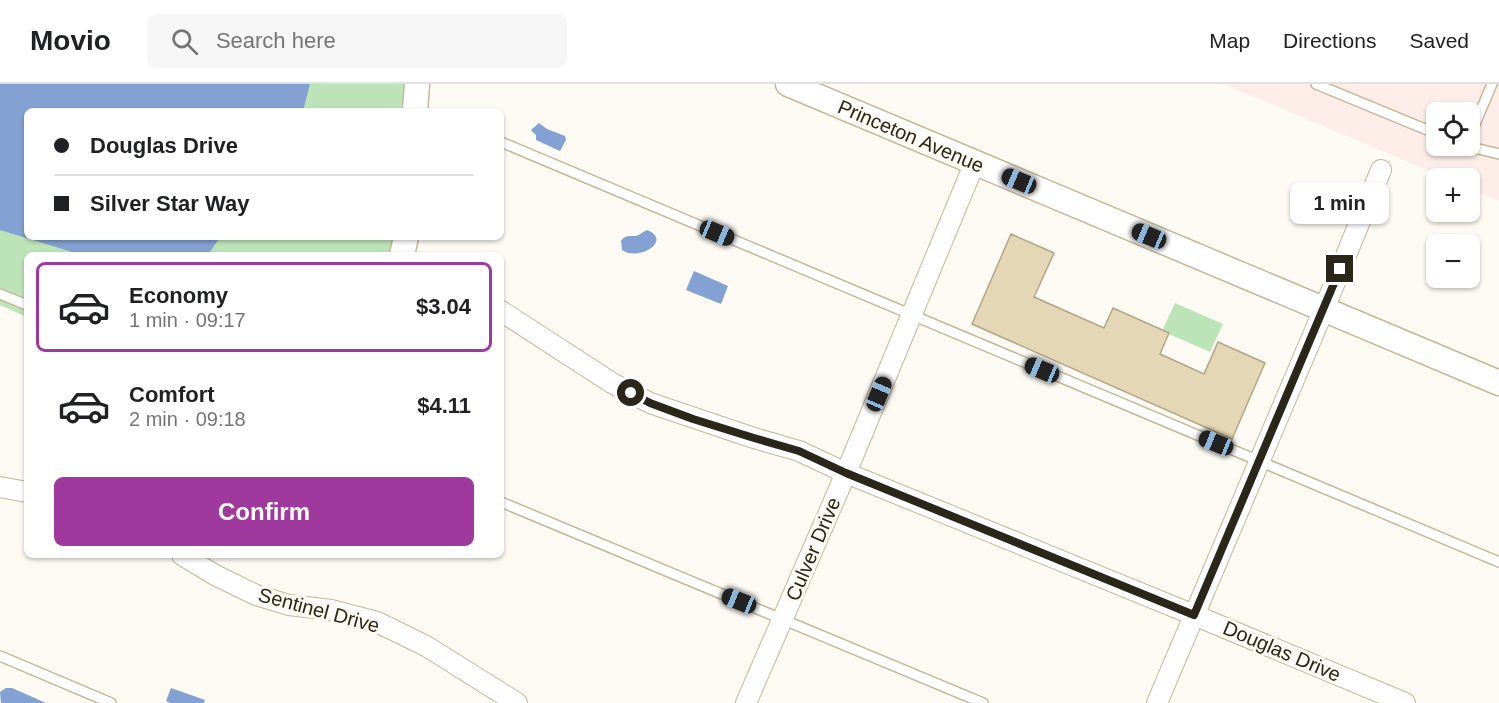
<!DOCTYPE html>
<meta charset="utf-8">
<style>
:root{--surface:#fff;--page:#f6f6f6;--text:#202124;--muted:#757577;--line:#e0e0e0;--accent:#9f399e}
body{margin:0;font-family:Helvetica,sans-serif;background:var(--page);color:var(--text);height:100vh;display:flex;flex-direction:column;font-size:22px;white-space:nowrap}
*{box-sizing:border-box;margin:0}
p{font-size:20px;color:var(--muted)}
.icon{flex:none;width:33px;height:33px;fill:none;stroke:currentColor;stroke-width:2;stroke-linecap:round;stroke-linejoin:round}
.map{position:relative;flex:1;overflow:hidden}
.panel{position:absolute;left:24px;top:168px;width:480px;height:306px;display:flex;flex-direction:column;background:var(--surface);border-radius:9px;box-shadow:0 2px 4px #0004}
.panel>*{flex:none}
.guide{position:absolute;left:24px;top:24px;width:480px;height:132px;border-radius:9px;box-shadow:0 2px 4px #0004;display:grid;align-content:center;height:132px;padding:0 30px;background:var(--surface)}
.fabs{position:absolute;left:1426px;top:18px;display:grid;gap:12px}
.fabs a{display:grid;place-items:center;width:54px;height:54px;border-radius:9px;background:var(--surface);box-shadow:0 2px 4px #0004;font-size:30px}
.end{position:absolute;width:27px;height:27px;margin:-14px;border:8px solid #2b261a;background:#fff;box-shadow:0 0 0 3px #fff}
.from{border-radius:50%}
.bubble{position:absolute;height:42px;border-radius:9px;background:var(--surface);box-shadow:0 2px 4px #0004;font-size:20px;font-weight:600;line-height:42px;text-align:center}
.car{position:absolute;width:18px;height:36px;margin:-18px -9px;border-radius:8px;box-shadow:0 0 4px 2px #0007;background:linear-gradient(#222 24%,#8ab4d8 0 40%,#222 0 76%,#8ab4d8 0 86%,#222 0)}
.guide b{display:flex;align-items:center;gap:21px;height:57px;font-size:22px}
.guide b+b{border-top:2px solid var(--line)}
.guide i{width:15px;height:15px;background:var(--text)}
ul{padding:10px 0 0;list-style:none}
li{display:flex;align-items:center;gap:18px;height:90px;margin:0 12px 9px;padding:0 18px;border:3px solid transparent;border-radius:9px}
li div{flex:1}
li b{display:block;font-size:22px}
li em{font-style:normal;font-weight:600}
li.active{border-color:var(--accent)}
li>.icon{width:54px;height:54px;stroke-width:1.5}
.action{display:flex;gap:12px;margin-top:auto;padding:12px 30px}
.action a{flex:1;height:69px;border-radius:9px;background:var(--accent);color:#fff;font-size:24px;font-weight:600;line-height:69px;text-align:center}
header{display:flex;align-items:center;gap:36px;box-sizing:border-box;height:84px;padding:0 30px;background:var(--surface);border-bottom:2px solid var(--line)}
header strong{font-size:28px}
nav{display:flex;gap:33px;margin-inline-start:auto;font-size:21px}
.search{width:420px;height:54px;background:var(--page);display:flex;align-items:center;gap:15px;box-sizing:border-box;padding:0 21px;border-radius:9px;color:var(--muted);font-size:22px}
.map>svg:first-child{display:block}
.commercial{fill:#fcede8;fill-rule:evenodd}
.green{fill:#bde4b8}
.water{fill:#83a1d2}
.building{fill:#e4d7b6;stroke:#b3a687;stroke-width:1.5}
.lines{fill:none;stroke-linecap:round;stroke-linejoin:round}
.service-casing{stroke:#c5b898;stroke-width:12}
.minor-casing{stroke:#c5b898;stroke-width:22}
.tertiary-casing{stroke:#c5b898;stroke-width:27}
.service{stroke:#fff;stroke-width:9}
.minor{stroke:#fff;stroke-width:20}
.tertiary{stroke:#fff;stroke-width:24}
.route{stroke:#2b261a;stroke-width:8}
.labels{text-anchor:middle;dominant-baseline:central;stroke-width:6;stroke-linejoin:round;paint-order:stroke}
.street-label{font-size:20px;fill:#2b261a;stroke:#fdfaf3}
</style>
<header>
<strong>Movio</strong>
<div class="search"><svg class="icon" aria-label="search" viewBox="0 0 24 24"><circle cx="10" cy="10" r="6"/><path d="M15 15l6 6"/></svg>Search here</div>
<nav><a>Map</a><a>Directions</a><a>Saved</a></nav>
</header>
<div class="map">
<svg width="1499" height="619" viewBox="0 0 1499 619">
<rect width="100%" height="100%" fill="#fdfaf3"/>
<!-- commercial -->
<path class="commercial" d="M1224,0H1499V117L1470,105V94H1446ZM1437,28H1470V62H1437Z"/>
<!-- green -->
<path class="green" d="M0,0H416L414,27H27V153H407L402,171H27V233L0,221Z
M1175,219L1223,240L1210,268L1162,247Z"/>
<!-- water -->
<path class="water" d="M0,0H310L303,27H27V153H220L208,171H82L0,146Z
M539,39L547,45L565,52L566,56L560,67L536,56V51L531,46Z
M647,146C673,156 639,178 622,166L621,157C625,151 629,152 636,152C640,151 644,147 647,146Z
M694,187L728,202L721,220L686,206Z
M6,604H12L46,619H1L0,608Z
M171,604L205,616L204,619H170L166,617Z"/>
<!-- building -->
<path class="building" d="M1011,150L1054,169L1034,213L1104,244L1113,224L1169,249L1160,270L1204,290L1218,258L1265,279L1232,355L972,240Z"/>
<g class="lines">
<defs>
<path id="service" d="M1316,0L1437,50
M1470,52L1492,0
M501,58L1499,478
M1466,62L1499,70
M0,210L27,221
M501,418L983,619
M0,572L111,619"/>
<path id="minor" d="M501,227L612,299L650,319L754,354L799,367L846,389L1194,531L1405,619
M0,403L27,408
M182,471L215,491L256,511L289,521L331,526L377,538L426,562L517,619
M746,619L846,389L975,78
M1157,619L1324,225L1381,86"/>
<path id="tertiary" d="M788,0L1499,299
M415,27L417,0
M402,171L406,153"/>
</defs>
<!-- service casing -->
<use href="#service" class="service-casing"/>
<!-- minor casing -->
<use href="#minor" class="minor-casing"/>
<!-- tertiary casing -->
<use href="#tertiary" class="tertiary-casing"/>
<!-- service -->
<use href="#service" class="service"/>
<!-- minor -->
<use href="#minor" class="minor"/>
<!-- tertiary -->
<use href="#tertiary" class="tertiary"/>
</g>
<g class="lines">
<!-- route -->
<path class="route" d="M631,309L650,319L693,335L754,354L799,367L846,389L1194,531L1340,185"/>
</g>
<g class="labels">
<!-- street labels -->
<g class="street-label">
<text transform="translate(911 52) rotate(23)">Princeton Avenue</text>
<text transform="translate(813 465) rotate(-67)">Culver Drive</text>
<text transform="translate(319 526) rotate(15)">Sentinel Drive</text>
<text transform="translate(1282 567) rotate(23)">Douglas Drive</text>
</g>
</g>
</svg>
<div class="fabs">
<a><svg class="icon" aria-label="locate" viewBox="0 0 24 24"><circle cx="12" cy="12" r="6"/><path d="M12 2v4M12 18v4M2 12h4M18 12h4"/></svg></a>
<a>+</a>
<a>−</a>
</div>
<i class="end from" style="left:631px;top:309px"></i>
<i class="end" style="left:1340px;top:185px"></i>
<div class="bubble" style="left:1290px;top:98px;width:99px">1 min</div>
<i class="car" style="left:1019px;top:97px;rotate:293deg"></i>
<i class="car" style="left:717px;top:149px;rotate:113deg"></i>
<i class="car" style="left:1149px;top:152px;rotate:293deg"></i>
<i class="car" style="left:1042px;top:286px;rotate:293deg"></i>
<i class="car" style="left:879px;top:310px;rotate:23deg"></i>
<i class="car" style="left:1216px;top:359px;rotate:292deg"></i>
<i class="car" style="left:739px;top:517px;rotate:292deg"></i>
<div class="guide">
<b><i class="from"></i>Douglas Drive</b>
<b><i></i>Silver Star Way</b>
</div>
<section class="panel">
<ul>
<li class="active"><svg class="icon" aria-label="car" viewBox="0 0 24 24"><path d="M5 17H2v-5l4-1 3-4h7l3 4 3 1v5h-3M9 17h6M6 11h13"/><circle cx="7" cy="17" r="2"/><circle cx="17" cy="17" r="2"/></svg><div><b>Economy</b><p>1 min · 09:17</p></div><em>$3.04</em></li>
<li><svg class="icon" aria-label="car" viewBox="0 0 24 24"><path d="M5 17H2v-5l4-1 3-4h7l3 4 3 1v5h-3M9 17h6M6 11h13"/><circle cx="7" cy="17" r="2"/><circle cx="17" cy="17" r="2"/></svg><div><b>Comfort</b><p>2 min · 09:18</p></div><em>$4.11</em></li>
</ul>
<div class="action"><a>Confirm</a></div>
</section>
</div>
